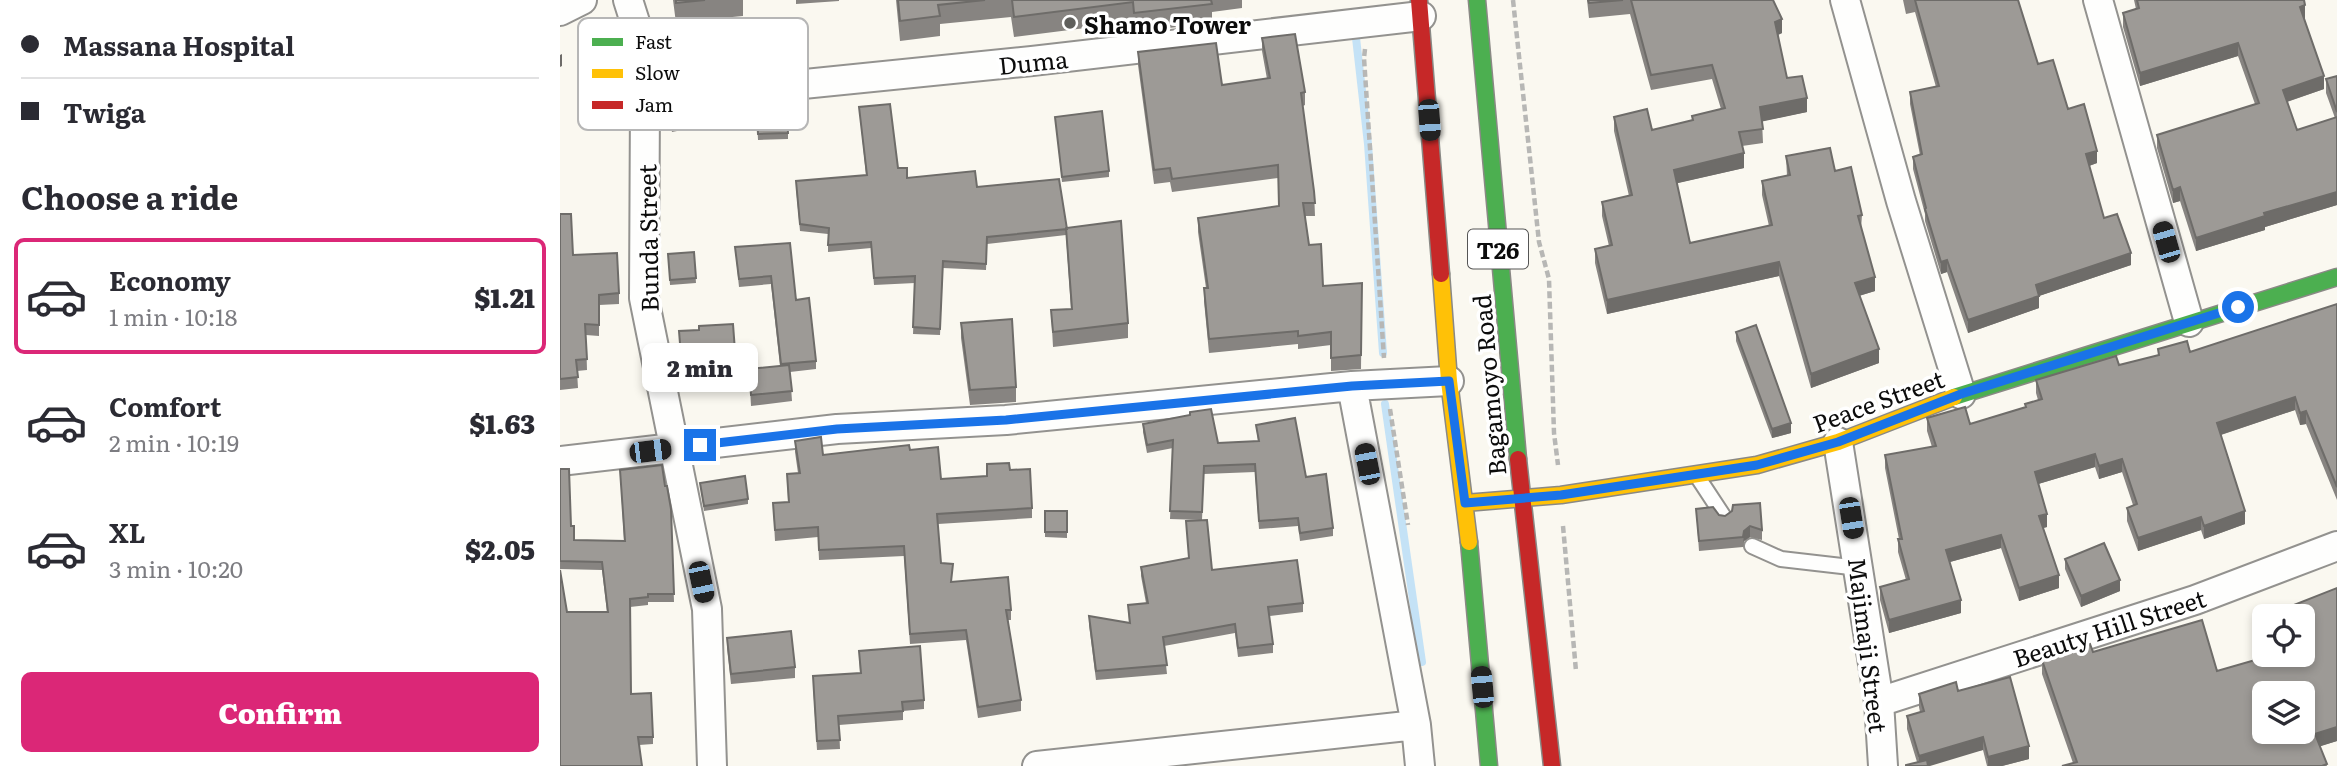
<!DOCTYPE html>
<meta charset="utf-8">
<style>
:root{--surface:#fff;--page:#f2f2f3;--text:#2b2b33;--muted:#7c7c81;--line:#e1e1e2;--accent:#db2777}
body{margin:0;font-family:Literata,serif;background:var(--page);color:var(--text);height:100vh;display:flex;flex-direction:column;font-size:26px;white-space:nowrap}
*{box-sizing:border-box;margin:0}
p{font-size:23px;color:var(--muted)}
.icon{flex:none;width:38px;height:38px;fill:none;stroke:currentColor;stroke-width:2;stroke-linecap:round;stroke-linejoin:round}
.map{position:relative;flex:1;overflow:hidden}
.drawer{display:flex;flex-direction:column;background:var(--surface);width:560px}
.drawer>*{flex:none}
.top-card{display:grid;align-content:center;height:154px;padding:0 21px;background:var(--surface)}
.buttons{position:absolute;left:1692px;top:604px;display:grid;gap:14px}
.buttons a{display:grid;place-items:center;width:63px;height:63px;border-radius:10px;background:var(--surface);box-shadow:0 4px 10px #0003;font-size:35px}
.end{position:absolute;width:32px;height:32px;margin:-16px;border:9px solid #1a73e8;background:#fff;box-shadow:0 0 0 4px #fff}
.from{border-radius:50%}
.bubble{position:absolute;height:49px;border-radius:10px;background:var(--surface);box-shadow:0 4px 10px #0003;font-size:23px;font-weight:800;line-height:49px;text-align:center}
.car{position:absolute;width:21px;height:42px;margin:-21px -10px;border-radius:9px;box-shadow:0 0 5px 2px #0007;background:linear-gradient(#222 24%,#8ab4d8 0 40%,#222 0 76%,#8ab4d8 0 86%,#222 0)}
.top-card b{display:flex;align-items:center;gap:24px;height:66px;font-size:26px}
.top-card b+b{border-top:2px solid var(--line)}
.top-card i{width:18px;height:18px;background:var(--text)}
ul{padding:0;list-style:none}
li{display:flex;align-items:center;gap:21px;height:116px;margin:0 14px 10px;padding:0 7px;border:4px solid transparent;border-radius:10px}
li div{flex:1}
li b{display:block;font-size:26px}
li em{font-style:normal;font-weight:800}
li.selected{border-color:var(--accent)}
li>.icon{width:63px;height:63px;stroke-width:1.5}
h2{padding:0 21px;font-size:32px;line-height:84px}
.cta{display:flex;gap:14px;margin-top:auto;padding:14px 21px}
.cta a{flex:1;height:80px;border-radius:10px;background:var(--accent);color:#fff;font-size:28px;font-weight:800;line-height:80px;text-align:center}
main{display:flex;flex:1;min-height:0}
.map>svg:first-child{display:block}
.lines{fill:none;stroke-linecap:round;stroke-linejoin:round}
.stream{stroke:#c4e2f6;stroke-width:8}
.lane-casing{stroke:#93928f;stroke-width:18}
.street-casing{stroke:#93928f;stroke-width:32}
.fast-casing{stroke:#8a8985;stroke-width:19}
.slow-casing{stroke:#8a8985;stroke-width:19}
.jam-casing{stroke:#8a8985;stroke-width:19}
.path{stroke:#b7b7b5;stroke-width:4.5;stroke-dasharray:7 3.5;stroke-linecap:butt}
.lane{stroke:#fefefd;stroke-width:14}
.street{stroke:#fefefd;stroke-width:28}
.fast{stroke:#4caf50;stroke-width:16}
.slow{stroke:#ffc107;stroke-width:16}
.jam{stroke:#c62828;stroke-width:16}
.wall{fill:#878481}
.shaded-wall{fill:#6e6c69}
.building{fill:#9d9a96;stroke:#6e6c69;stroke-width:2;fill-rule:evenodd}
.route{stroke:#1a73e8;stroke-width:9}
.poi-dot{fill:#5f5f5c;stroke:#fff;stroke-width:2.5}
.labels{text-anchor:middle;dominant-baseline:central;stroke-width:7;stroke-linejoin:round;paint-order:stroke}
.shield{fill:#fff;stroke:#555;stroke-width:2}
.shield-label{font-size:23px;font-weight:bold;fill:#0c0c0c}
.poi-label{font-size:24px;font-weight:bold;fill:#0c0c0c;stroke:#fff;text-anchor:start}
.street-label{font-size:24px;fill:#0c0c0c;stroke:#fff}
.key{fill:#fff;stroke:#b6b6b6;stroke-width:2}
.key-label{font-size:19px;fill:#0c0c0c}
</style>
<main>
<section class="drawer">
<div class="top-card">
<b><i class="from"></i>Massana Hospital</b>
<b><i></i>Twiga</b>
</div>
<h2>Choose a ride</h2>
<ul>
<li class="selected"><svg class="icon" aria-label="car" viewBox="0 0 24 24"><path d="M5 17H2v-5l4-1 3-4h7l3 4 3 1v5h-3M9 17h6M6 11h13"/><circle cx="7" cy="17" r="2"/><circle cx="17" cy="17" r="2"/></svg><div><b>Economy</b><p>1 min · 10:18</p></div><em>$1.21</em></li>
<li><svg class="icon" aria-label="car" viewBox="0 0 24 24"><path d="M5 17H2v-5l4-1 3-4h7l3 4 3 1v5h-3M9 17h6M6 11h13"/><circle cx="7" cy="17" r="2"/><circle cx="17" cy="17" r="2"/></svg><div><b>Comfort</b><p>2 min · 10:19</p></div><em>$1.63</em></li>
<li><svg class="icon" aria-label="car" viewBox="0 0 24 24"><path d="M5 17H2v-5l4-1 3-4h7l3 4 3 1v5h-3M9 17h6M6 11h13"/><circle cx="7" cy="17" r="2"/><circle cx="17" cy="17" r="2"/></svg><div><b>XL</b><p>3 min · 10:20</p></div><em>$2.05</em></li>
</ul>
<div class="cta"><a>Confirm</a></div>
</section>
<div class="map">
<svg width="1777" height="766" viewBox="0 0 1777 766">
<rect width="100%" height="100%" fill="#faf8f0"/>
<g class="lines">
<!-- stream -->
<path class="stream" d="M795,29L808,144L823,353
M825,404L862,662"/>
<defs>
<path id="lane" d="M1137,476L1164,517
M1192,546L1221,559L1299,568"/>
<path id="street" d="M68,0L81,41L85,100L84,298L147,609L152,766
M1285,0L1341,201L1401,394
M1538,0L1629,322
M0,11L22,0
M85,100L472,61L861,16
M792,386L856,725L860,766
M1278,442L1319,702L1323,766
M0,461L277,429L446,420L792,386L889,381
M1319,702L1635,600L1777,546
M477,766L856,725"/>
<path id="fast" d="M917,0L958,459
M1394,397L1777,277
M909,542L929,766"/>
<path id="slow" d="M881,274L889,381L909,542
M905,503L1001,495L1197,465L1278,442L1394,397"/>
<path id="jam" d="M859,0L881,274
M958,459L992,766"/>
</defs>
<!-- lane casing -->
<use href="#lane" class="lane-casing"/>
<!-- street casing -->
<use href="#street" class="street-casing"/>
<!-- fast casing -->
<use href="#fast" class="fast-casing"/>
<!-- slow casing -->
<use href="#slow" class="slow-casing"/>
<!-- jam casing -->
<use href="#jam" class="jam-casing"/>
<!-- path -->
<path class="path" d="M953,0L979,242L989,279L994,433L998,465
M805,49L804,58L824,358
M830,409L848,525
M1003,526L1016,671"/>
<!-- lane -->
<use href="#lane" class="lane"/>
<!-- street -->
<use href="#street" class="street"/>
<!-- fast -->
<use href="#fast" class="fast"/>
<!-- slow -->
<use href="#slow" class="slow"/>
<!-- jam -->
<use href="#jam" class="jam"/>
</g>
<!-- wall -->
<path class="wall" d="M113,0H183V16L130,21L134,55L114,58L110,29V24L116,23Z
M236,0H279V1L236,4Z
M336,0H682V8L652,12V23L574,32L573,22L454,37L451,17L380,24V36L340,41Z
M1027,0H1213L1222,33L1218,35L1227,78L1247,112L1202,121L1203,143L1182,146L1184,168L1117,183L1130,243L1209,226L1202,195V181L1227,176L1226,156L1275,171L1302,215L1301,229L1315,291L1299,296L1319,363L1251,388L1219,276L1047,314L1035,263V249L1049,246L1042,216V202L1069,196L1054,131V117L1092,130L1132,120V116L1161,109L1152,79L1091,90L1070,14L1029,18Z
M1343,0H1458L1478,64L1508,109L1537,163L1529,166L1544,218L1571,265L1479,296V308L1408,333L1387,272L1381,274L1365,221V214L1353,169V157L1360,155L1350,104V92L1376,87L1355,12L1346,14Z
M1574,0H1744L1745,18H1744L1764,89L1727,102L1737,130L1775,118L1766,93V79L1777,76V205L1705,227V230L1636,251L1620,201L1613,203L1597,148V135L1695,104L1678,56L1580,86L1563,27V13L1576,9Z
M702,38L745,92V105L743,106L754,191L755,216H745L749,245L763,286L802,283L801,369L771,371V345L738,349V344L649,353L644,301V288H646L638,232V218L719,206L718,178L612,192L610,182L594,184L578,65V52L662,85L707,79L702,51Z
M196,100L228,133V139L198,140Z
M299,107L338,168L347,178L417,187L507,228L568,323V338L493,347L491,310L511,309L506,235L427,244L426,270L383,268L380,335L353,334L355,283L314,285L311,248L268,252V234L240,231L236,188L306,175Z
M108,109L132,123V128L112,132L108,114Z
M495,117L549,171V177L502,182Z
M0,214L13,255L59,293V304L39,305V336L26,335L27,370L17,371L18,388L0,390Z
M230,243L236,300L256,361V369L230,372L232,401L191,406L189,369L220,366L211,284L179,287L175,247Z
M134,252L136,283L110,285L108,254Z
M1777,304V500L1746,424L1740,425L1735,410L1661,435L1685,524L1644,539L1641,530L1578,551L1567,521V508L1573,505L1562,472L1539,479L1535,467L1478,484L1487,527L1483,528L1499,588L1459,601L1441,548L1390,562L1401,613L1329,633L1320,600V587L1346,580L1338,552V539H1339L1325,468V455L1372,447L1367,431V418L1410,424L1465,407V404L1478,400L1476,393V380L1559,365L1598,356V349L1630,352Z
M401,323L456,387V402L410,405L401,338Z
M119,331L177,378V387L123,390Z
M1176,332L1231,433L1212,438L1176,341Z
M630,412L658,443L698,441L696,425L746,477L773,528V536L740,541L738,526L699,529L695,472L644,474L642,520L652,570L743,603V612L709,616L713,644V653L678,657L675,633L604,646L607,674L536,680L529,625V616L569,623L568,605L586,603L581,576V567L629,558L626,521L641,520L610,519L613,448L587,453L583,432V424L630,415Z
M235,441L263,455L350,450L381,479L427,476L450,470L472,508V518L378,524L381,563L392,582L451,610V620H448L461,700V711L418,718L406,640L350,644L344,556L259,560L258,537L215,541L213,503L228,502L227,474L238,473L235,452Z
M0,469L14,540L64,541L60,470L105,486L111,509L114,602H88V605L70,607L71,694L93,737V744L79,745L7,612H47L42,570L0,569Z
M140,483L188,499V504L144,511Z
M1136,509L1159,515L1202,530V540L1190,537L1184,541L1183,547L1139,551Z
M485,511H507V538L485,537Z
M1505,559L1560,591L1521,607L1505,569Z
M1777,588V741L1760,746L1767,766L1513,763L1482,674V660L1533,652L1657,671L1743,654V616H1716V612Z
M167,638L235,667V678L171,684L167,648Z
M299,651L364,700V709L343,711V720L279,725L280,749L257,750L253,685L300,673Z
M1398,691L1469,759L1442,766H1427L1423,750L1357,762L1347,729V716L1360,712L1359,707V694Z"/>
<!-- shaded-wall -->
<path class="shaded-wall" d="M1745,5V18L1740,20V7Z
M1222,19V33L1215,36V22Z
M1678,43V56L1580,86V73Z
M2,54V66L0,67V55Z
M1764,76V89L1723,103V90Z
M1247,98V112L1200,122V107Z
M1537,151V163L1526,167V154Z
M1184,153V168L1114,184V170Z
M1620,187V201L1613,203V190Z
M1777,192V205L1705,227V230L1636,251V238L1704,213Z
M1571,253V265L1479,296V308L1408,333V320L1476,285Z
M1387,260V272L1381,274V262Z
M1219,262V276L1047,314V300Z
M1315,277V291L1295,297V283Z
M1319,349V363L1251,388V374Z
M1735,397V410L1657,436V423Z
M1746,411V424L1740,425V413Z
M1231,423V433L1212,438V429Z
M1535,454V467L1475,485V472Z
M1562,459V472L1539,479V466Z
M1685,511V524L1644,539V526Z
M1487,514V527L1479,529V516Z
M1641,517V530L1578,551V538Z
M1190,526V537L1184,541L1183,547L1184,531Z
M1441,535V548L1386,563V550Z
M1499,575V588L1459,601V588Z
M1560,580V591L1521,607V596Z
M1401,600V613L1329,633V620Z
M1777,727V741L1755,748V734Z
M1423,737V750L1370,766H1359V756Z
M1469,746V759L1442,766H1428V757Z"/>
<!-- building -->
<path class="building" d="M116,0H145L116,3Z
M338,0H425L378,5L380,16L340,21Z
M452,0H651L652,4L574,13L573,2L454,17Z
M1028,0H1063L1029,3Z
M1071,0H1213L1222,19L1215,22L1227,78L1242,76L1247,98L1200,107L1203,129L1179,132L1184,153L1114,170L1130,243L1212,225L1202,181L1230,175L1226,156L1270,148L1275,171L1291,167L1302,215L1298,216L1315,277L1295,283L1319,349L1251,374L1219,262L1047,300L1035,249L1052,245L1042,202L1072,195L1054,117L1087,109L1092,130L1133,120L1132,116L1165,108L1152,65L1091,75Z
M1355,0H1458L1478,64L1493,60L1508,109L1524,104L1537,151L1526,154L1544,218L1557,214L1571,253L1476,285L1479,296L1408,320L1387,260L1381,262L1365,209L1366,208L1353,157L1362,154L1350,92L1379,86Z
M1577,0H1744L1745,5L1740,7L1764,76L1723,90L1737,130L1777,117V192L1704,213L1705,216L1636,238L1620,187L1613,190L1597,135L1699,103L1678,43L1580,73L1563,13L1579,8Z
M735,34L745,92L741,93L754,191L755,203H743L749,245L761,244L763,286L802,283L801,355L771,358V332L738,336V331L649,339L644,288H648L638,218L719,206L718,165L612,179L610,168L594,170L578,52L656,43L662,85L710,78L702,38Z
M1777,76V112L1766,79Z
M226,97L228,133L198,134L196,100Z
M330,104L338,168H347V178L415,171L417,187L499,179L507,229L427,237L426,264L383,261L380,329L353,327L355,276L314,278L311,242L268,245L269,228L240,224L236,181L307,175L299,107Z
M542,111L549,171L502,177L495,117Z
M0,214H11L13,255L57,253L59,293L39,295V325L25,324L27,359L16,360L18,377L0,379Z
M561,221L568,323L493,332L491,310L512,309L506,228Z
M230,243L236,300L249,298L256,361L221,364L211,276L179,279L175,247Z
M134,252L136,278L110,280L108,254Z
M1777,304V487L1746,411L1740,413L1735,397L1657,423L1685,511L1644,526L1641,517L1578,538L1567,508L1577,504L1562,459L1539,466L1535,454L1475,472L1487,514L1479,516L1499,575L1459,588L1441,535L1386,550L1401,600L1329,620L1320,587L1349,579L1338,539H1342L1325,455L1376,446L1367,418L1405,407L1410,424L1466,407L1465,404L1482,399L1476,380L1556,356L1559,365L1599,355L1598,349L1627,341L1630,352Z
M452,319L456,387L410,390L401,323Z
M173,324L177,378L123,381L119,331L139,330V326Z
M1196,325L1231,423L1212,429L1176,332Z
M229,365L232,391L191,395L189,369Z
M651,409L658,443L699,441L696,425L735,418L746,477L766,474L773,528L740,533L738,518L699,521L695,464L644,466L642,512L610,511L613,440L587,445L583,424L630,415V412Z
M261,437L263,455L349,445L350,450L378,447L381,479L427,476V464L449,463L450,470L470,469L472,508L377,514L381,563L393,564L391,582L448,577L451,610H446L461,700L418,707L406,630L350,634L344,546L259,550L258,527L215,530L213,503L229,502L227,474L240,473L235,441Z
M102,465L105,486H107L111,509L114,594H88V597L70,599L71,694L91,693L93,737H78L82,766H0V570L7,612H48L42,562L0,561V469H9L11,526H14V540L65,541L60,470Z
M185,476L188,499L144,506L140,483Z
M1200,503L1202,530L1190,526L1184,531L1183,537L1139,541L1136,509L1153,507L1159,515L1165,516L1172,511L1173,505Z
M485,511H507V532H485Z
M647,520L652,570L737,560L743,603L708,607L713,644L678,648L675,624L603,637L607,665L536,671L529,616L570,623L568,605L588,603L581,567L629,558L626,521Z
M1544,543L1560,580L1521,596L1505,559Z
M1777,588V727L1755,734L1767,764L1762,766H1502L1517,762L1482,660L1530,644L1533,652L1642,620L1657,671L1716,654H1743V616H1717L1716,612ZM1704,693H1743V732H1704Z
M231,631L235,667L171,674L167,638Z
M360,646L364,700L342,702L343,711L278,716L280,740L257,741L253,676L301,673L299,651Z
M1450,677L1469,746L1428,757L1423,737L1359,756L1347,716L1364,711L1359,694L1396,682L1398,691Z
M1367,760L1368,766H1346V765Z"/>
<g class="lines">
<!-- route -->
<path class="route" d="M140,445L277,429L446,420L792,386L889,381L905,503L1001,495L1197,465L1278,442L1401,394L1678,307"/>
</g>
<!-- markers -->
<circle class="poi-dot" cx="510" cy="23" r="7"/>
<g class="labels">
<!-- shield labels -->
<rect class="shield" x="908" y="229.5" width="60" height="39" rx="5"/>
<g class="shield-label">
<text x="938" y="249">T26</text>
</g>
<!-- poi labels -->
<g class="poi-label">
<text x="524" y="23">Shamo Tower</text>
</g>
<!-- street labels -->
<g class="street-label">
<text transform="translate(473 61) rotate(-6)">Duma</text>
<text transform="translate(87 238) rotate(-91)">Bunda Street</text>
<text transform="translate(928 385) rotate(-95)">Bagamoyo Road</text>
<text transform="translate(1318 400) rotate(-20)">Peace Street</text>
<text transform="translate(1549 627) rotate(-18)">Beauty Hill Street</text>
<text transform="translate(1309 645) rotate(83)">Majimaji Street</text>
</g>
</g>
<!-- legend -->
<rect x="18" y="18" width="230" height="112" rx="10" class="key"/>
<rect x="32" y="38" width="31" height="8" fill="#4caf50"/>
<rect x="32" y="69" width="31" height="9" fill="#ffc107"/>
<rect x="32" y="101" width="31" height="8" fill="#c62828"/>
<g class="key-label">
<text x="75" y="49">Fast</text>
<text x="75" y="80">Slow</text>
<text x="75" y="112">Jam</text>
</g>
</svg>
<div class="buttons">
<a><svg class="icon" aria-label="locate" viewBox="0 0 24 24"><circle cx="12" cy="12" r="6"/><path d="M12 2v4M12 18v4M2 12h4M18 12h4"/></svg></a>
<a><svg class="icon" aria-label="layers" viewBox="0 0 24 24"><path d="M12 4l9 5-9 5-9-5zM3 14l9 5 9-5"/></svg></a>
</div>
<i class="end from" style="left:1678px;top:307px"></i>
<i class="end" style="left:140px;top:445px"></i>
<div class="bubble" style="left:82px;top:343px;width:116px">2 min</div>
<i class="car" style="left:869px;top:120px;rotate:176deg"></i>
<i class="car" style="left:1606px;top:242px;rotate:344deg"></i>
<i class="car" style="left:90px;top:451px;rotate:83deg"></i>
<i class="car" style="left:807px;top:464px;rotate:349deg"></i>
<i class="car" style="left:1291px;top:518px;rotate:171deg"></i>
<i class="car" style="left:141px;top:582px;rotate:168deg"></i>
<i class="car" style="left:922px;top:687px;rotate:355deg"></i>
</div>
</main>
